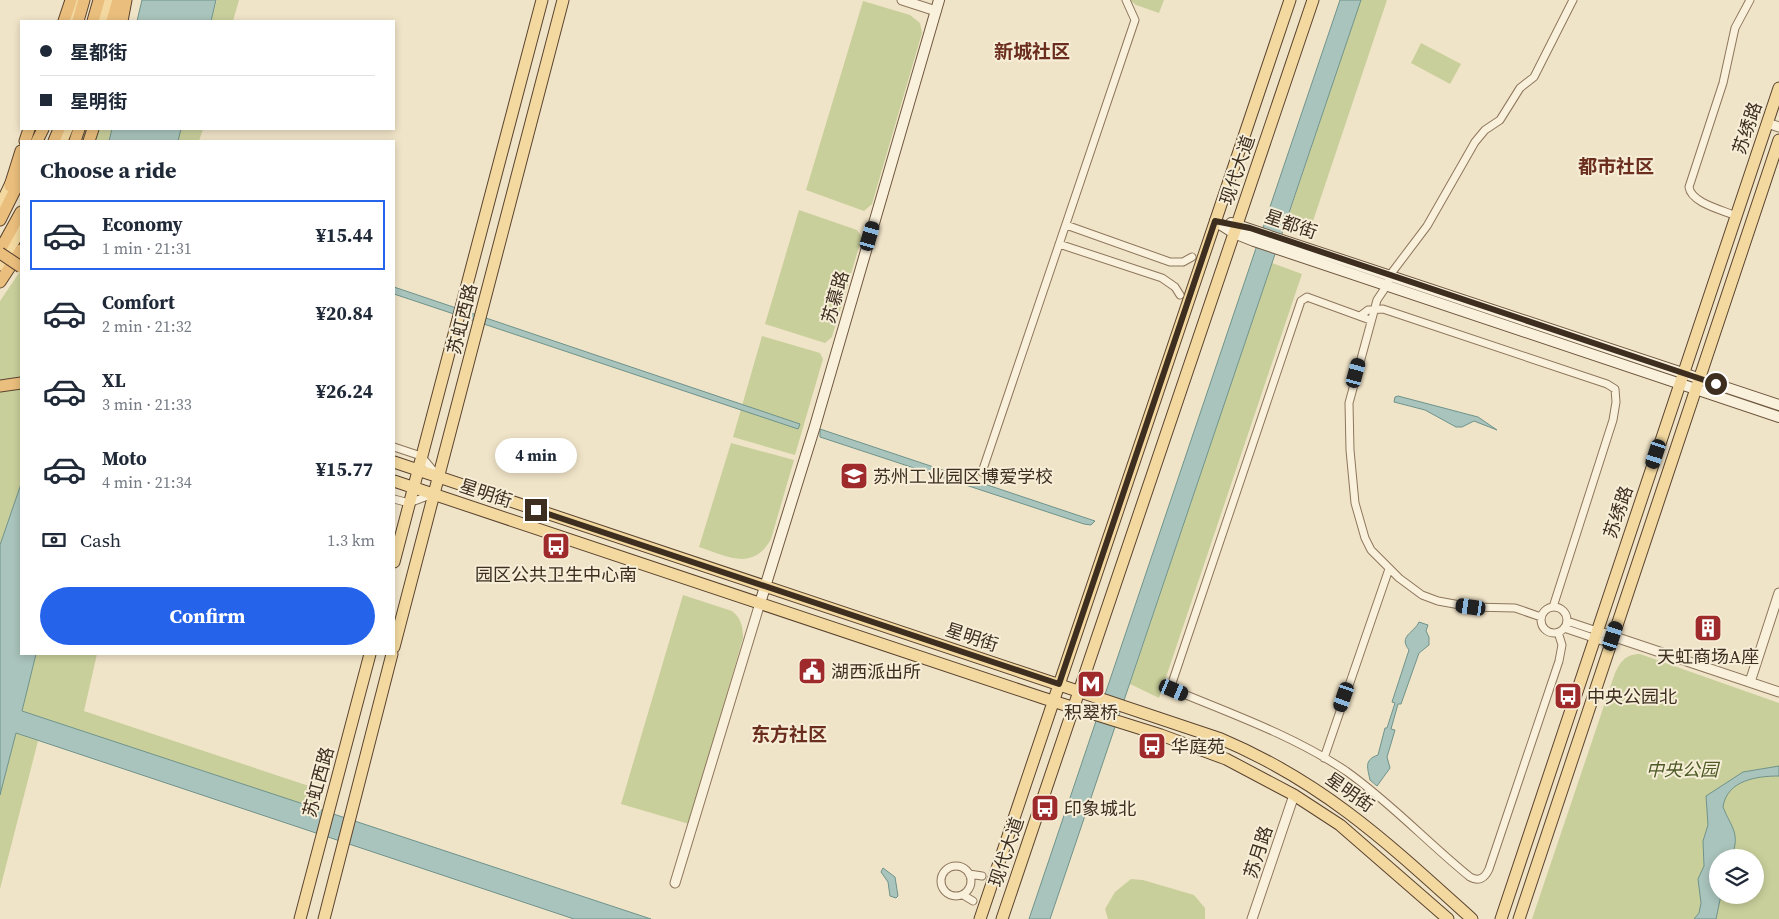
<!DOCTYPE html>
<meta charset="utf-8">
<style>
:root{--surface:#fff;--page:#f2f2f3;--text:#1f2937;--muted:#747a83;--line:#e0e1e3;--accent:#2563eb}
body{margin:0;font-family:"Source Serif 4","Noto Sans SC",serif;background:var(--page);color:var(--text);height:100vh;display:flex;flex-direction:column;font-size:19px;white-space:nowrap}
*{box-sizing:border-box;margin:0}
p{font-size:16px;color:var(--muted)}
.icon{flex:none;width:28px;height:28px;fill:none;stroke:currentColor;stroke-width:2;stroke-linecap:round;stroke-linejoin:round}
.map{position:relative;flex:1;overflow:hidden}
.side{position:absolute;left:20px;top:140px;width:375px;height:515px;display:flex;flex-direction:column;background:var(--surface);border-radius:0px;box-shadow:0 2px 8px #0003}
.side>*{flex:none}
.top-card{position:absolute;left:20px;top:20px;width:375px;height:110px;border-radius:0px;box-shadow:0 2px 8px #0003;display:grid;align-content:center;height:110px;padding:0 20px;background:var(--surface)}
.fabs{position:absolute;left:1709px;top:849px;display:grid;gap:10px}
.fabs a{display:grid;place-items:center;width:55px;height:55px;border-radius:50%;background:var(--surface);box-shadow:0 2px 8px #0003;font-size:25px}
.end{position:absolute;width:22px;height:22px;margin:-11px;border:6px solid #3d2e20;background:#fff;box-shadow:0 0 0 2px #fff}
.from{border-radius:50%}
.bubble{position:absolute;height:35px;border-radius:18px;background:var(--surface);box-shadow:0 2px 8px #0003;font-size:16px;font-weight:700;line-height:35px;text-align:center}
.car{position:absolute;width:15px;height:30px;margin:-15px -8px;border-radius:6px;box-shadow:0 0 4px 1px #0007;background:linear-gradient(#222 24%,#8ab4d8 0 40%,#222 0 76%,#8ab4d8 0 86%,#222 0)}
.top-card b{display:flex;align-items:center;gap:18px;height:48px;font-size:19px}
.top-card b+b{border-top:1px solid var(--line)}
.top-card i{width:12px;height:12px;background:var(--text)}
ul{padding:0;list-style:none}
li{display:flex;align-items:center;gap:15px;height:70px;margin:0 10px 8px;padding:0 10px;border:2px solid transparent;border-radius:0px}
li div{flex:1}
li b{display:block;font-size:19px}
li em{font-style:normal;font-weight:700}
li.current{border-color:var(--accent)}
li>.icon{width:45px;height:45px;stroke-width:1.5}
h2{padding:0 20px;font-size:22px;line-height:60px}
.pay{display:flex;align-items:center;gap:12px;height:55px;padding:0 20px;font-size:19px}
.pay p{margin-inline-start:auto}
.action{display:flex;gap:10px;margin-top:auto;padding:10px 20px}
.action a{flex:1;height:58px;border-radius:30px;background:var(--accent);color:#fff;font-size:20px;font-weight:700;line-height:58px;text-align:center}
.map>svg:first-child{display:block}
.green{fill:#c9cf9b;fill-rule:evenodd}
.water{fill:#a9c4bc;stroke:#6f938a}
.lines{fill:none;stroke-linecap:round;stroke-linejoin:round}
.minor-casing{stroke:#8d765c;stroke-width:9}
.tertiary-casing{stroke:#8d765c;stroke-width:11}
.secondary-casing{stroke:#6f573f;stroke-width:12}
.primary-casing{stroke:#5b4430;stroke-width:13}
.trunk-casing{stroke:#5b4430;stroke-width:13}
.minor{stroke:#faf1dc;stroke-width:7}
.tertiary{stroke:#faf1dc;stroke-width:9}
.secondary{stroke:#faf1dc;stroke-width:10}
.primary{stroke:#f3d9a0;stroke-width:11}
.trunk{stroke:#eabe7c;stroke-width:11}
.trunk-bridge-casing{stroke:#5b4430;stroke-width:13;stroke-linecap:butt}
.trunk-bridge{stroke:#eabe7c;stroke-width:11}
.route{stroke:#3d2e20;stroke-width:6}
.labels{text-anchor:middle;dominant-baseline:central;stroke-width:4;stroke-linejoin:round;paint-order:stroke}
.street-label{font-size:18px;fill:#3d2e20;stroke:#f7eed8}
.poi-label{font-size:18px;fill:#3d2e20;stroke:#f7eed8;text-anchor:start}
.park-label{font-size:18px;font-style:italic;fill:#4d5a26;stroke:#f7eed8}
.neighbourhood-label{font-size:19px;font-weight:bold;fill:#6b2e1e;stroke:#f7eed8}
</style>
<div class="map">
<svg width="1779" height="919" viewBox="0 0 1779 919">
<rect width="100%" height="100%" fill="#f0e4c8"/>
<!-- green -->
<path class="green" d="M217,0H239L233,21H211Z
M1130,0H1164L1159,13L1136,5Z
M1361,0H1387L1310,230L1286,223Z
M863,1L910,15L920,23L922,33L872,204L864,211L806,190Z
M1421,43L1461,64L1450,84L1411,63Z
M85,129H112L109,141H81Z
M181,129H203L199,141H178Z
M799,210L857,230L862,237L832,337L825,343L765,324Z
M1272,263L1302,274L1159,698L1130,684Z
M21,270V484L0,545V301Z
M762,336L820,353L823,359L795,455L733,437Z
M731,443L794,460L771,539C753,572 727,556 699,547Z
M683,595L732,611C741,618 743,626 743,638L689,824L621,804Z
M36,654H97L84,711L318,789L312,807L22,711Z
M1640,654L1779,703V919H1532L1614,676C1619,663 1625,654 1640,654ZM1718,858H1755V895H1718Z
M16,733L38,741L0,889V795Z
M1131,879L1143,880L1194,895L1205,908V919H1108L1105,909L1115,892Z"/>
<!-- water -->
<path class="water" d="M142,0H216L211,21H137Z
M1340,0H1361L1050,919H1029Z
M112,129H181L178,141H109Z
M394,287L800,424L798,429L394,294Z
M1398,396L1478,417L1497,430L1474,421L1462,427H1456L1425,410L1394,402L1395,397Z
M820,429L1095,521L1091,525L1084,524L820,437Z
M21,484V654H36L22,711L651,919H574L16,733L0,795V545Z
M1419,622L1428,625L1426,631L1429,637V645L1419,653L1401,704H1398L1391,729L1395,730L1387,757L1390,768L1377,786L1370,780C1368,769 1363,760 1378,755L1385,728H1387L1395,703L1392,702L1409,650C1398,636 1414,633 1419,622Z
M1779,766V776C1757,776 1727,780 1723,807C1732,829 1740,832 1732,857L1718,858V895H1721L1716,919H1694L1699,913L1701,903L1698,879L1704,866L1703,841L1708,825L1706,796L1743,772Z
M883,868L895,877L898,896L896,898L890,896L888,882L881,872Z"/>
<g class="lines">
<defs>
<path id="minor" d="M1736,216C1723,210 1691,203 1689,187L1723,83L1735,28L1750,0
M1066,225L1170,262H1183L1192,257
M1059,244L1162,278L1175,287L1180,295
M1360,316L1368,310L1383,309L1607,384L1615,389L1616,402L1613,420L1553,607
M1370,320L1307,297L1301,301L1171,686L1174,690C1232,714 1294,736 1346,771C1391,803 1428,843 1470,877C1479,882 1485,878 1489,869L1559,661L1562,645L1558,632
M394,447L421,456L436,474
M982,472L1135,20L1126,0
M394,499L409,503L433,494
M1541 620a13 13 0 1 1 26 0a13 13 0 1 1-26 0Z
M1541,617L1515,608L1471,607L1438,601L1422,595L1399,578L1371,550L1365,538L1355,503L1350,450L1349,403L1377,300L1387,285L1390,275L1427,226L1475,142L1485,130L1500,120L1520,88L1534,77L1573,0
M1567,621L1597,631
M1564,628L1611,644
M1324,758L1389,569
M941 881a15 15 0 1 1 30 0a15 15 0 1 1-30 0Z
M969,874L982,876
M963,895L973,901"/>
<path id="tertiary" d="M902,0L936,11
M1767,123L1779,127
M1597,631L1779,692
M1750,682L1779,593
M675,883L760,603
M1252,919L1294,795"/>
<path id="secondary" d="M1215,221L1234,233L1254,241L1779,417
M1231,223L1779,405
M760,603L815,426L939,0"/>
<path id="primary" d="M71,21L77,0
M102,21L108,0
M62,141L67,129
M0,206L14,177
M0,265L21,229
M394,462L1221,739C1325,783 1390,845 1472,919
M394,481L1043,698L1161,735L1226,759L1294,795L1340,825L1448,919
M394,562L542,0
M394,647L563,0
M300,919L370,654
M324,919L392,654
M980,919L1290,0
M1002,919L1313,0
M1501,919L1779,88
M1519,919L1779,140"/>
<path id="trunk" d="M64,21L71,0
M78,21L84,0
M93,21L99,0
M112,21L118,0
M122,21L126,0
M25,141L29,129
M37,141L43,129
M54,141L59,129
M75,141L79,129
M89,141L93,129
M10,186L21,151
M0,220L21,178
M0,250L21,212
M0,282L21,250
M0,386L21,383"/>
</defs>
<!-- minor casing -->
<use href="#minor" class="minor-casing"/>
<!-- tertiary casing -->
<use href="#tertiary" class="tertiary-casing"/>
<!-- secondary casing -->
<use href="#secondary" class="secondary-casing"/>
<!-- primary casing -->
<use href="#primary" class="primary-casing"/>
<!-- trunk casing -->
<use href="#trunk" class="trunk-casing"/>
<!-- minor -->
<use href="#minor" class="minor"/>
<!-- tertiary -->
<use href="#tertiary" class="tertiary"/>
<!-- secondary -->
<use href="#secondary" class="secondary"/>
<!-- primary -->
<use href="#primary" class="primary"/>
<!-- trunk -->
<use href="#trunk" class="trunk"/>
<defs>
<path id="trunk-bridge" d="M0,253L21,267"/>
</defs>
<!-- trunk-bridge casing -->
<use href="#trunk-bridge" class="trunk-bridge-casing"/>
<!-- trunk-bridge -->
<use href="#trunk-bridge" class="trunk-bridge"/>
</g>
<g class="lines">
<!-- route -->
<path class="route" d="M536,510L1059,684L1215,221L1250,228L1716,384"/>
</g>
<!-- icons -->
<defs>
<symbol id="school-square" viewBox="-11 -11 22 22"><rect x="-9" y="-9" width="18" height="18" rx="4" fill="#9e2a2b" stroke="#f7eed8"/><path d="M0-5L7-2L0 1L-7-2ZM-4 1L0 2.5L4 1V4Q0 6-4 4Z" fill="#fff"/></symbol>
<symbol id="bus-square" viewBox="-11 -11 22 22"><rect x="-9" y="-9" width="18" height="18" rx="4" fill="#9e2a2b" stroke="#f7eed8"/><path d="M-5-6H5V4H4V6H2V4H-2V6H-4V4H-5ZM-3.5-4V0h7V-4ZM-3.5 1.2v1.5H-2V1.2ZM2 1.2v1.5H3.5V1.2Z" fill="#fff"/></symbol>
<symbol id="building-square" viewBox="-11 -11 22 22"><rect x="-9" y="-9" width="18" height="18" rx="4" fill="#9e2a2b" stroke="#f7eed8"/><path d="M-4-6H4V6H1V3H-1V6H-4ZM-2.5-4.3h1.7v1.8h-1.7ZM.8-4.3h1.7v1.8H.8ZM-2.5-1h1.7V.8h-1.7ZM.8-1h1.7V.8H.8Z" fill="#fff"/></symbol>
<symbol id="civic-square" viewBox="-11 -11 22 22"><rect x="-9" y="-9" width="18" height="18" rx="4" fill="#9e2a2b" stroke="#f7eed8"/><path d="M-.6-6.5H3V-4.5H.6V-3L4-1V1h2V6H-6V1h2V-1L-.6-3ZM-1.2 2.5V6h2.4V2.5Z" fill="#fff"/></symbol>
<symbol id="metro-square" viewBox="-11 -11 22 22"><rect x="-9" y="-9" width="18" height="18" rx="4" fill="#9e2a2b" stroke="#f7eed8"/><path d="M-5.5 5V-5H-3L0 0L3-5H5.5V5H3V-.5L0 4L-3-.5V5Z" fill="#fff"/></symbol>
</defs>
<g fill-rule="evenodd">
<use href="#school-square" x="838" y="460" width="32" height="32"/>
<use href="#bus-square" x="540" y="530" width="32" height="32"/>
<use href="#building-square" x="1692" y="612" width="32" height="32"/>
<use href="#civic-square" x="796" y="655" width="32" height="32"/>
<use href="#metro-square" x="1075" y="668" width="32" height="32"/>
<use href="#bus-square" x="1552" y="680" width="32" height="32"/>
<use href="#bus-square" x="1136" y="730" width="32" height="32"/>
<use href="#bus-square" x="1029" y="792" width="32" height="32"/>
</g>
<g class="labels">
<!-- street labels -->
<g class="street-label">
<text transform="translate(1747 128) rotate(-71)">苏绣路</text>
<text transform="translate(1237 170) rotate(-71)">现代大道</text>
<text transform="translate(1291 224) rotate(19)">星都街</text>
<text transform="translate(835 297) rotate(-74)">苏慕路</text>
<text transform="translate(462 319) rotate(-76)">苏虹西路</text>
<text transform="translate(486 493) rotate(18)">星明街</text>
<text transform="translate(1618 512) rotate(-71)">苏绣路</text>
<text transform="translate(972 637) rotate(18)">星明街</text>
<text transform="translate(318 782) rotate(-75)">苏虹西路</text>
<text transform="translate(1350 792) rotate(35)">星明街</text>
<text transform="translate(1006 852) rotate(-71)">现代大道</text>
<text transform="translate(1258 852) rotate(-72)">苏月路</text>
</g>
<!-- poi labels -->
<g class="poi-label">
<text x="873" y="476">苏州工业园区博爱学校</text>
<text x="556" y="574" text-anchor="middle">园区公共卫生中心南</text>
<text x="1708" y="656" text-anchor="middle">天虹商场A座</text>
<text x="831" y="671">湖西派出所</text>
<text x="1587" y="696">中央公园北</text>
<text x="1091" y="712" text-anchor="middle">积翠桥</text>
<text x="1171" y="746">华庭苑</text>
<text x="1064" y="808">印象城北</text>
</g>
<!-- park labels -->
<g class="park-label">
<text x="1682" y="769">中央公园</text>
</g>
<!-- neighbourhood labels -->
<g class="neighbourhood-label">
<text x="1032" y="51">新城社区</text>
<text x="1616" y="166">都市社区</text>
<text x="789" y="734">东方社区</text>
</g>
</g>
</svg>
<div class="fabs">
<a><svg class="icon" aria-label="layers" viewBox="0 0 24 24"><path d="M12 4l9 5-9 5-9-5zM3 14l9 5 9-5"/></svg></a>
</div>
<i class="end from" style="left:1716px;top:384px"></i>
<i class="end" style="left:536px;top:510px"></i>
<div class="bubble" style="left:495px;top:438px;width:82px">4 min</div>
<i class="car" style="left:870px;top:236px;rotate:16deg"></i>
<i class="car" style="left:1356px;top:373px;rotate:15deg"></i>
<i class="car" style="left:1656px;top:454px;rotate:198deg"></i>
<i class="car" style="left:1471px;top:607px;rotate:278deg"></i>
<i class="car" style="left:1613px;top:636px;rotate:18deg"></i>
<i class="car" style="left:1174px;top:690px;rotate:113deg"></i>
<i class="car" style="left:1344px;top:697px;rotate:199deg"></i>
<div class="top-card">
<b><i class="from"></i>星都街</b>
<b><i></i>星明街</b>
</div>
<section class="side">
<h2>Choose a ride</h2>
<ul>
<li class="current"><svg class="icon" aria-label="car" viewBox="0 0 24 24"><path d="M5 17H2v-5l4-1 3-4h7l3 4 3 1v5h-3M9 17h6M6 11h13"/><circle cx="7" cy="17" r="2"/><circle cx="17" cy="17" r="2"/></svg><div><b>Economy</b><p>1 min · 21:31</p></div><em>¥15.44</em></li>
<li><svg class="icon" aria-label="car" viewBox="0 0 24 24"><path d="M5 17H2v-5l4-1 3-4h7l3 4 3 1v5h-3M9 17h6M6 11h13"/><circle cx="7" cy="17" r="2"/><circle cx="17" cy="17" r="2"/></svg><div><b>Comfort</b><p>2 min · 21:32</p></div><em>¥20.84</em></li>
<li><svg class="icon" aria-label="car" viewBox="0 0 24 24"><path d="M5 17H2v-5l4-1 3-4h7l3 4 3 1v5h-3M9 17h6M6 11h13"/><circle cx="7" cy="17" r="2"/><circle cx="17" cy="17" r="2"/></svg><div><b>XL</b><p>3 min · 21:33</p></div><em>¥26.24</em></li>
<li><svg class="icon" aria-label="car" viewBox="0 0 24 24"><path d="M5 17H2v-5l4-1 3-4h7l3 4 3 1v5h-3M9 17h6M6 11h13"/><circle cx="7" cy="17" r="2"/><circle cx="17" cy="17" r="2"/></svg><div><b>Moto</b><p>4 min · 21:34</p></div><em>¥15.77</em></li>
</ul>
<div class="pay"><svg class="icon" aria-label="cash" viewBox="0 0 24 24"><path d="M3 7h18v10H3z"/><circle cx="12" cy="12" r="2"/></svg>Cash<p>1.3 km</p></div>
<div class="action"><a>Confirm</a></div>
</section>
</div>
